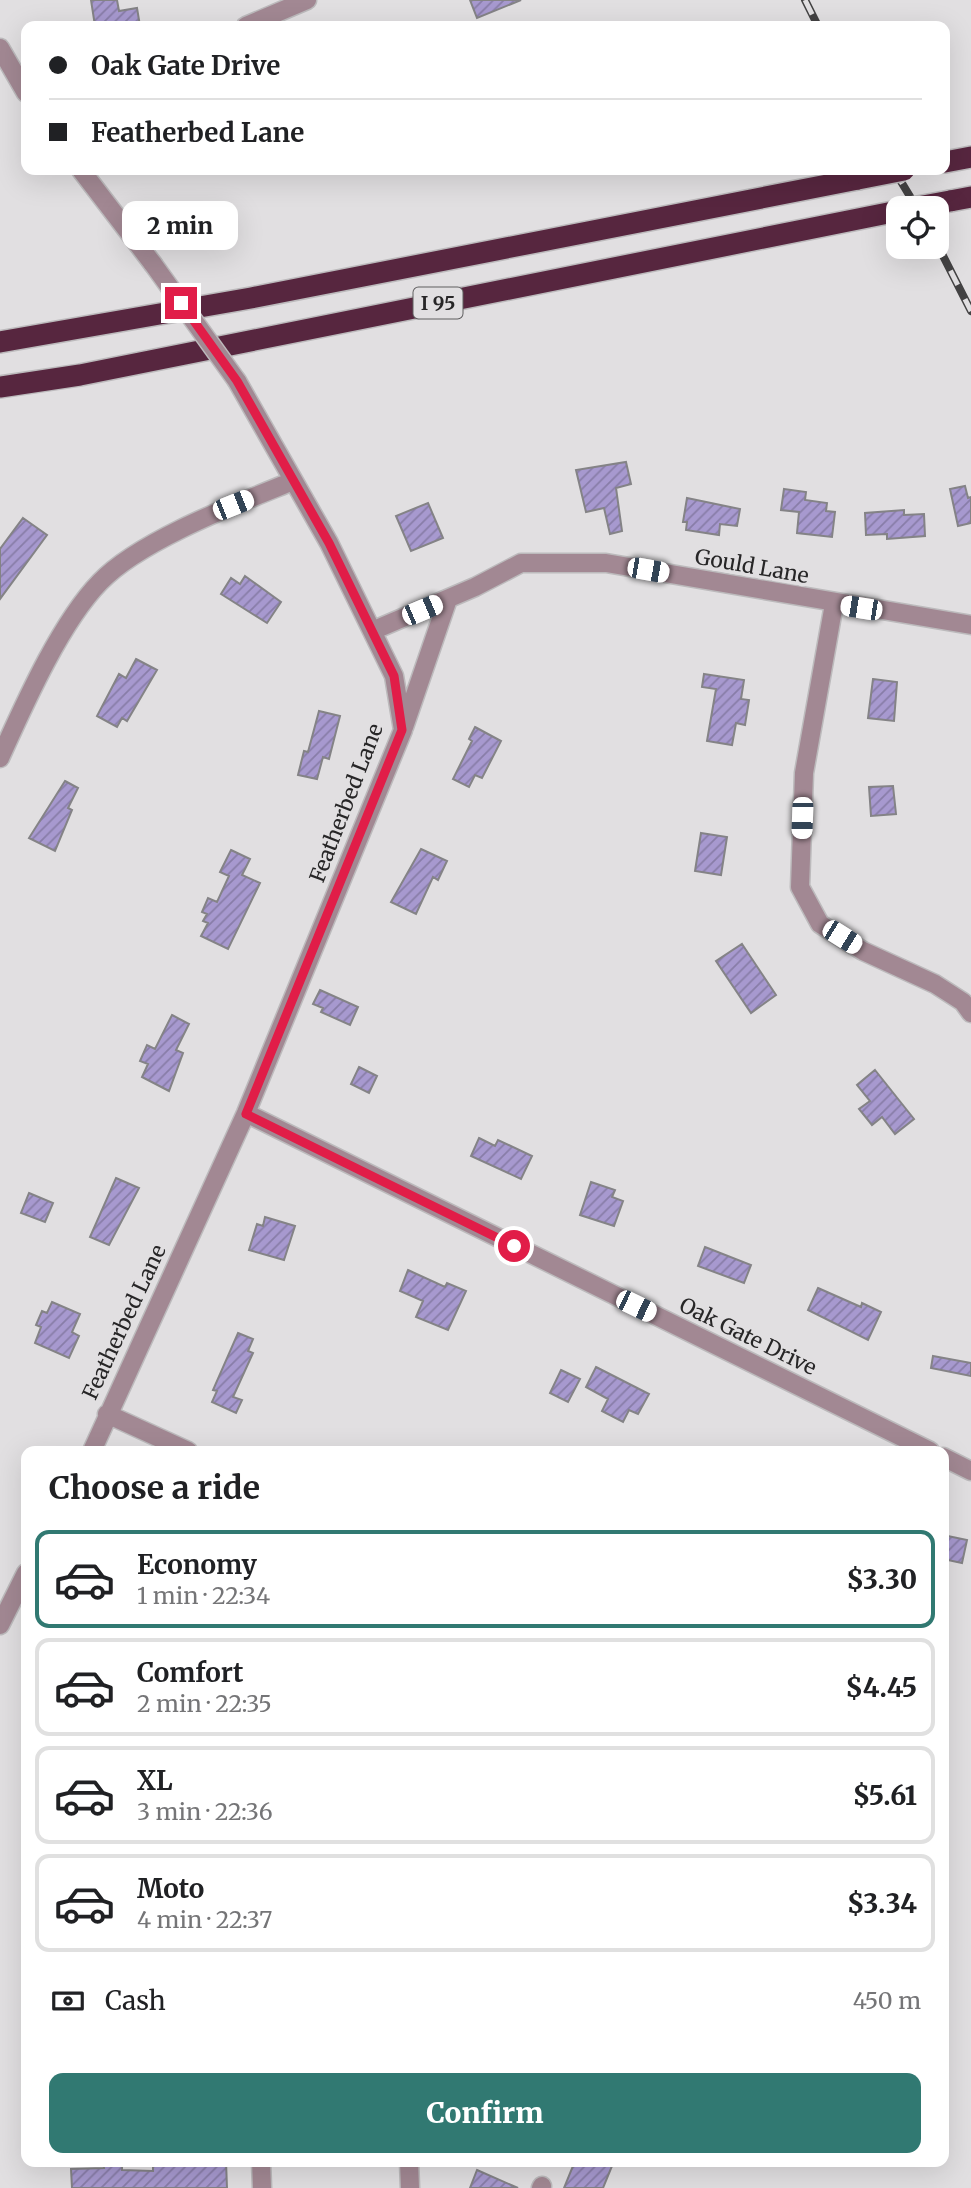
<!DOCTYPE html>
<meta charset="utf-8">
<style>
:root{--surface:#fff;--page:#f6f6f6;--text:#202124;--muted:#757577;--line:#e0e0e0;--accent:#317972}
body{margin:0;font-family:Merriweather,serif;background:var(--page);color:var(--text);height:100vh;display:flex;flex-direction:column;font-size:26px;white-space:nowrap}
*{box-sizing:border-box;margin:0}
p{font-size:23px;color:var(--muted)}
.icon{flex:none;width:38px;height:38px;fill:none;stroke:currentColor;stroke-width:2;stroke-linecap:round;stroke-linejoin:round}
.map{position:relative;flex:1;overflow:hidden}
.details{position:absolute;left:21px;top:1446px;width:928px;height:721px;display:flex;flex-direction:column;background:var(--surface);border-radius:14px;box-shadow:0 7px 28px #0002}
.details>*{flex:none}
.banner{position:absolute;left:21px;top:21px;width:929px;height:154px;border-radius:14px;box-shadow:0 7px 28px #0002;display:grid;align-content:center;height:154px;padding:0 28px;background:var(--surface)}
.fabs{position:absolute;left:886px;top:196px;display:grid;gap:14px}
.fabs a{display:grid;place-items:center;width:63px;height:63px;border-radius:14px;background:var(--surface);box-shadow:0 7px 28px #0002;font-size:35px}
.end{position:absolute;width:32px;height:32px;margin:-16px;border:9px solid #e11d48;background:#fff;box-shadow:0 0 0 4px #fff}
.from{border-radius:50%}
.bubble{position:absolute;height:49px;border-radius:14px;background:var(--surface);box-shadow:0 7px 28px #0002;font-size:23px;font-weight:800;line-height:49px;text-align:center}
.car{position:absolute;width:21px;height:42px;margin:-21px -10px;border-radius:9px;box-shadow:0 0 5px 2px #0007;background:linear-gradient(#fff 24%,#345 0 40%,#fff 0 76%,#345 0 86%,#fff 0)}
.banner b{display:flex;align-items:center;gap:24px;height:66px;font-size:26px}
.banner b+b{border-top:2px solid var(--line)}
.banner i{width:18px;height:18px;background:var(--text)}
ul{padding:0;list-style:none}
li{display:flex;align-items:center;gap:21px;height:98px;margin:0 14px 10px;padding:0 14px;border:4px solid var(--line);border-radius:14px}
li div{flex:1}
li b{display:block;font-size:26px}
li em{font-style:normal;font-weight:800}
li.active{border-color:var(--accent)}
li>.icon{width:63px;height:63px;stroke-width:1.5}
h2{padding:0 28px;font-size:32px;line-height:84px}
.pay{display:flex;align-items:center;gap:18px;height:77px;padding:0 28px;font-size:26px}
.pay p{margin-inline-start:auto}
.action{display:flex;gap:14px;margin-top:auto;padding:14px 28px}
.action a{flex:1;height:80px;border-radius:14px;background:var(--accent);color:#fff;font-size:28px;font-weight:800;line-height:80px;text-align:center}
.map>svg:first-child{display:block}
.building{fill:url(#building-hatch);stroke:#848386;stroke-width:2}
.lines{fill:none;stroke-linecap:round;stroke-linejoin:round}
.minor-casing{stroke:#bcbabc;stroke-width:21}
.highway-casing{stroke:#bcbabc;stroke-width:24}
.minor{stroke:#a28893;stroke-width:18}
.highway{stroke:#57263f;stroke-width:21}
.rail-casing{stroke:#434243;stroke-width:8}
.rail{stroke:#e1dfe1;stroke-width:5;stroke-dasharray:16;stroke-linecap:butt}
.minor-bridge-casing{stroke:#bcbabc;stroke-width:21;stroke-linecap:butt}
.highway-bridge-casing{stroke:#bcbabc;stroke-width:24;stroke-linecap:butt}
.minor-bridge{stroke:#a28893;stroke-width:18}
.highway-bridge{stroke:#57263f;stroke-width:21}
.route{stroke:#e11d48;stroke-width:9}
.labels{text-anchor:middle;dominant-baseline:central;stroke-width:7;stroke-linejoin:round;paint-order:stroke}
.shield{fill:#e1dfe1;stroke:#5f5e5f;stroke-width:2}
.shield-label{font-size:19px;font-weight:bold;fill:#272627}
.street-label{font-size:21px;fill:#272627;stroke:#e1dfe1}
</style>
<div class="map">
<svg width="971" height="2188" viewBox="0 0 971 2188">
<defs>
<pattern id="building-hatch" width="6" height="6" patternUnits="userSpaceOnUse" patternTransform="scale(1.75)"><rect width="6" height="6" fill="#a799cf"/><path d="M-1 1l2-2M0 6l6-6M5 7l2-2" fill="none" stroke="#887da8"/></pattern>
</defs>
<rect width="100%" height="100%" fill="#e1dfe1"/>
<!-- building -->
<path class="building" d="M91,0H117L119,11L137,8L140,26H95Z
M470,0H521L477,18Z
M626,462L631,484L616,488L622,531L610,534L604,508L586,512L576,470Z
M965,486L968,498L971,497V523L958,526L950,489Z
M784,489L806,492L805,500L827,503L826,511L835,512L832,537L797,533L799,512L781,510Z
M687,498L740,509L737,526L720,524L719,535L686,530L687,522H683Z
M428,503L443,538L411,551L396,516Z
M904,510V515L924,514L925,536L887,539V534L866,535L865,513Z
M23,518L47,535L0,599V549Z
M245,576L281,602L267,623L221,594L231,578L240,584Z
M136,659L157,670L127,721L122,718L117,727L97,716L119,674L126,678Z
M704,674L744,680L741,699L749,700L745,725L736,723L732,745L707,741L716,689L702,687Z
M873,679L897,682L894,721L868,718Z
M319,711L340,716L329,759L323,757L317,779L298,775L304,751L308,752Z
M475,727L501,741L482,778L475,775L469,787L453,779L472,741L469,739Z
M65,781L78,788L68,808L72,810L55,851L29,838Z
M893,786L896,814L871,816L869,787Z
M701,833L727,837L721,875L695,871Z
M421,849L447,861L438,880L433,877L416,914L391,902Z
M231,850L250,859L242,875L260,883L228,949L201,936L208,923L203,921L207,914L202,912L208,898L217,902L229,876L220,872Z
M742,944L776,995L751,1013L716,961Z
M320,990L358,1007L350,1025L321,1012L323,1008L313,1004Z
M172,1015L189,1024L176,1050L183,1053L169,1091L142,1077L148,1064L140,1061L147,1045L155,1049Z
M359,1067L377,1076L369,1093L351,1084Z
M875,1070L914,1119L895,1134L882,1117L872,1125L859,1109L870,1101L857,1085Z
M479,1138L495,1146L498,1140L532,1156L521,1179L471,1156Z
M116,1178L139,1188L109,1245L90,1237Z
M591,1182L615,1190L612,1197L623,1201L614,1226L580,1215Z
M29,1193L53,1203L45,1222L21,1213Z
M265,1217L295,1226L284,1260L249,1250L257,1224L263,1226Z
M705,1247L751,1265L744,1283L698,1266Z
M408,1270L445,1287L447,1283L466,1291L448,1330L416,1317L423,1301L400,1291Z
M818,1288L861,1307L862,1303L881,1312L868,1340L808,1310Z
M52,1302L80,1314L72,1332L79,1336L69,1358L35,1343L41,1327L36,1325L42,1311L47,1313Z
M238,1333L253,1339L248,1351L253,1353L233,1397L242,1400L236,1413L212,1402L217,1391L213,1390Z
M933,1356L971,1363V1376L931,1368Z
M596,1367L649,1394L638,1414L629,1410L623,1422L602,1411L608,1399L586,1387Z
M561,1370L580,1379L568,1402L550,1393Z
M943,1535L967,1540L962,1563L943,1559Z
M103,2161H122V2170L153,2171V2164L213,2166V2161H226L227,2188H72L71,2169L104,2168Z
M575,2161H600L612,2166L603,2188H564Z
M477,2170L518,2188H470Z"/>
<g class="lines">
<defs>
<path id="minor" d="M246,26L307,0
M0,48L26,93
M81,170L153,264
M834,604L804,773L800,887L820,924L863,951L935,984L963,1002L971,1013
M372,631L475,587L521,563H606L971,625
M404,727L448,599
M0,758C24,705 60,623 100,582C140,540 239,503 293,481
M246,1113L930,1451
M107,1414L188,1451
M92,1451L246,1113L403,730L394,676L329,543L237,381
M943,1457L971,1471
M0,1625L26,1573
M261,2161L262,2188
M409,2161L410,2188
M541,2188L542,2186"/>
<path id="highway" d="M945,162L971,157
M950,201L971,197
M0,342L251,298L858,179
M0,387L80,375L898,211"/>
</defs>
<!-- minor casing -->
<use href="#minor" class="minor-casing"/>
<!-- highway casing -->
<use href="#highway" class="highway-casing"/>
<!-- minor -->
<use href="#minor" class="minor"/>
<!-- highway -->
<use href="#highway" class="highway"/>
<defs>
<path id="rail" d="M805,0L818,26
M894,170L917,208
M936,242L971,311"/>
</defs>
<!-- rail casing -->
<use href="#rail" class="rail-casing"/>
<!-- rail -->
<use href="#rail" class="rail"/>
<defs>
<path id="minor-bridge" d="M153,264L237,381"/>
<path id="highway-bridge" d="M858,179L904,170
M912,208L950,201"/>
</defs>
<!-- minor-bridge casing -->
<use href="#minor-bridge" class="minor-bridge-casing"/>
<!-- highway-bridge casing -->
<use href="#highway-bridge" class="highway-bridge-casing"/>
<!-- minor-bridge -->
<use href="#minor-bridge" class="minor-bridge"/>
<!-- highway-bridge -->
<use href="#highway-bridge" class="highway-bridge"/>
</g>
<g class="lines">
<!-- route -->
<path class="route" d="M181,303L237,381L329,543L394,676L402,730L246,1114L514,1246"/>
</g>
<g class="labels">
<!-- shield labels -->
<rect class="shield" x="413.5" y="287.5" width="49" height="31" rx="5"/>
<g class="shield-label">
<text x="438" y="303">I 95</text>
</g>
<!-- street labels -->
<g class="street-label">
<text transform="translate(752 566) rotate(10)">Gould Lane</text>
<text transform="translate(346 803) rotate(-69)">Featherbed Lane</text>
<text transform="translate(124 1322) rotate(-65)">Featherbed Lane</text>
<text transform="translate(748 1336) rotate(26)">Oak Gate Drive</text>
</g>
</g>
</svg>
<div class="fabs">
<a><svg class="icon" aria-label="locate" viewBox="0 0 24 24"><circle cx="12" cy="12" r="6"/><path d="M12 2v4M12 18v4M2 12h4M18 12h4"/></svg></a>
</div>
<i class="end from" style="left:514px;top:1246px"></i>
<i class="end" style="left:181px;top:303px"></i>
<div class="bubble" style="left:122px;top:201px;width:116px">2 min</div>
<i class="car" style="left:233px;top:505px;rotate:68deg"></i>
<i class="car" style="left:648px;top:570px;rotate:100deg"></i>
<i class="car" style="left:861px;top:608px;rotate:279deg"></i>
<i class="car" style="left:422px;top:610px;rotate:67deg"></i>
<i class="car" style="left:802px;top:818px;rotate:182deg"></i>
<i class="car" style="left:842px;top:937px;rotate:122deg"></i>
<i class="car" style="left:636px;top:1306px;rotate:116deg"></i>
<div class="banner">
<b><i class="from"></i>Oak Gate Drive</b>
<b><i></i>Featherbed Lane</b>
</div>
<section class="details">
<h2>Choose a ride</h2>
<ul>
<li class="active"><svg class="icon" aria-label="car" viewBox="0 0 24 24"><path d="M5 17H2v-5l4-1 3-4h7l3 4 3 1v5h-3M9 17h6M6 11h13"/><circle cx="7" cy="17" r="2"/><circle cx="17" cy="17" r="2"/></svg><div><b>Economy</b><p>1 min · 22:34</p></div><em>$3.30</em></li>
<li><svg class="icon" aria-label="car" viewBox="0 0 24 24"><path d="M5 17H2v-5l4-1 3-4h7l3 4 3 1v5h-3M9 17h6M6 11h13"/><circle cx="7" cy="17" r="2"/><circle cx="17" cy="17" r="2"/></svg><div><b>Comfort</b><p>2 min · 22:35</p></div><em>$4.45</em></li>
<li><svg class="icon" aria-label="car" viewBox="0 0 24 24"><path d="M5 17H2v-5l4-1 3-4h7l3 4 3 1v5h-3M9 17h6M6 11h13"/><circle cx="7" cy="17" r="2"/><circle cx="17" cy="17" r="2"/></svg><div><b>XL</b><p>3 min · 22:36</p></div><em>$5.61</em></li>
<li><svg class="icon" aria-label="car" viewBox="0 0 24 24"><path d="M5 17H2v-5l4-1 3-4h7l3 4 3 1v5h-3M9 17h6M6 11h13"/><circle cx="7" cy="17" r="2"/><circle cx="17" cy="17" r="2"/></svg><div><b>Moto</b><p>4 min · 22:37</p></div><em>$3.34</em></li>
</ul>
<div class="pay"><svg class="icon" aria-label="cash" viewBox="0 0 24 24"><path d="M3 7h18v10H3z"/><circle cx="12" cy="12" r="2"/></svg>Cash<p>450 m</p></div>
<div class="action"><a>Confirm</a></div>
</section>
</div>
